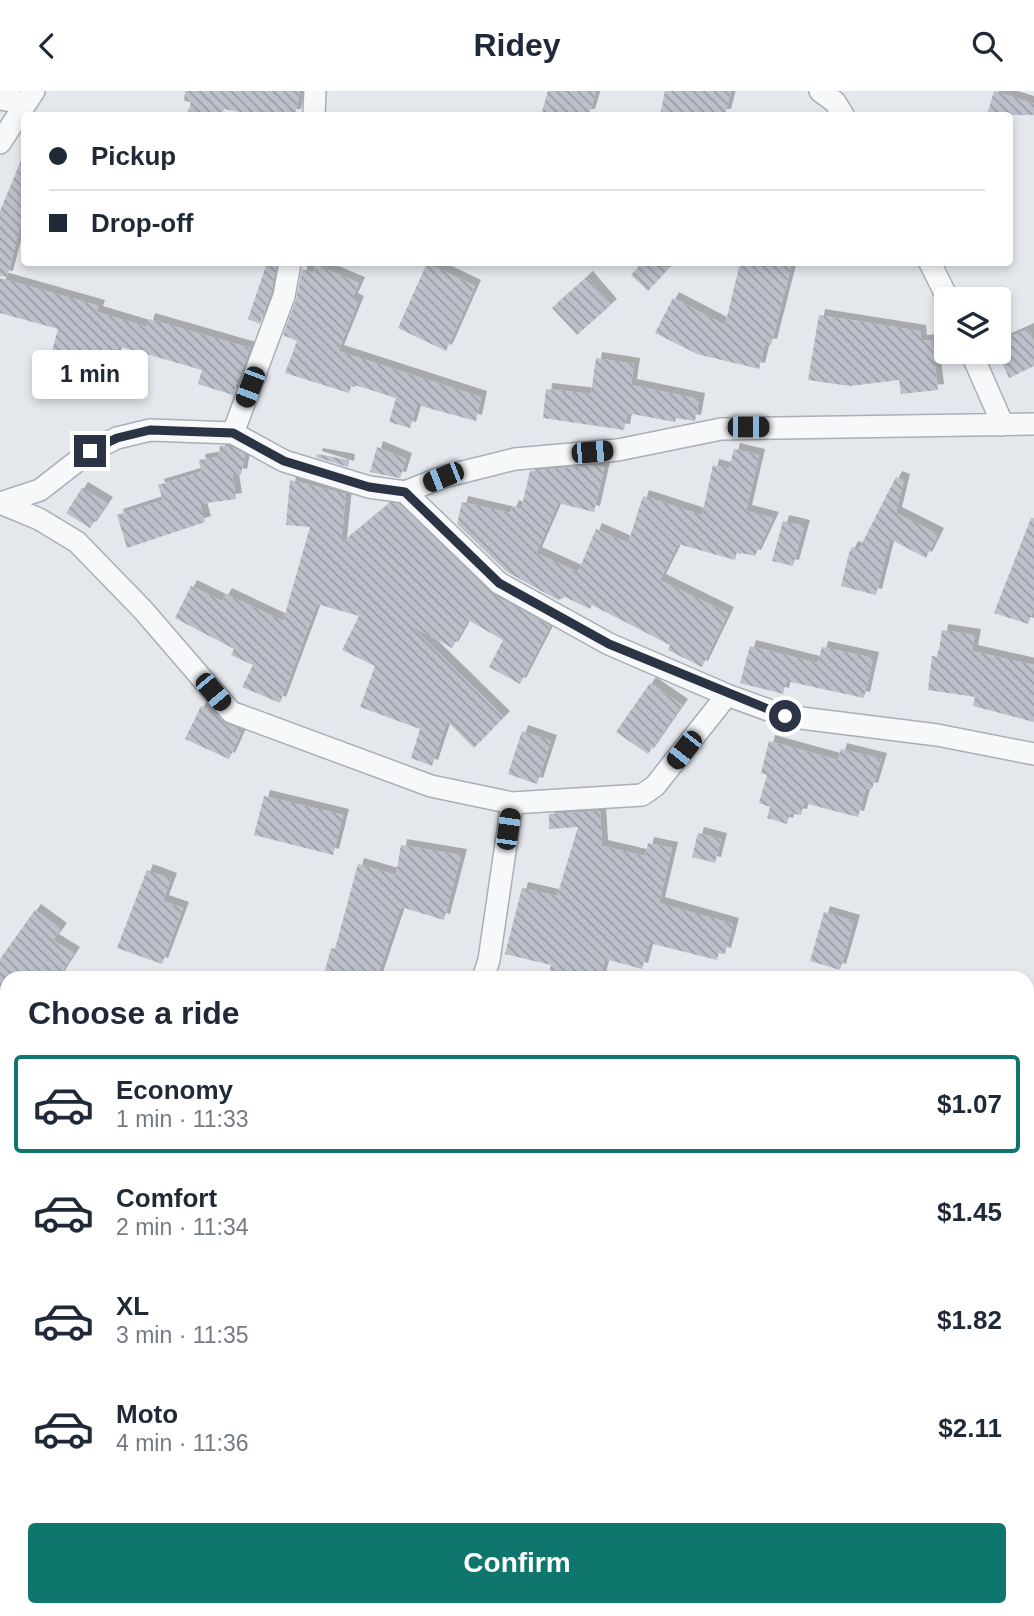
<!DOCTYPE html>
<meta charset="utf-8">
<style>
:root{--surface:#fff;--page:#f6f6f7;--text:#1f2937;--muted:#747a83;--line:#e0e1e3;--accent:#0f766e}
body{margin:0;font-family:Arial,sans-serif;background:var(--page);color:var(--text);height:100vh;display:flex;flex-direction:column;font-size:26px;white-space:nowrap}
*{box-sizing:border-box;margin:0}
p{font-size:23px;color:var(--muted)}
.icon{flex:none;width:38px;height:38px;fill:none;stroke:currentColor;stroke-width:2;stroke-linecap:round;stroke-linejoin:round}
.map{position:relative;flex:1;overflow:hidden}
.sheet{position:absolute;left:0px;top:880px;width:1034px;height:646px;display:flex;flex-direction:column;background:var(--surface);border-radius:21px 21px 0 0;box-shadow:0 4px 10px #0003}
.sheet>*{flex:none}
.banner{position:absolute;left:21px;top:21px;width:992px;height:154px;border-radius:7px;box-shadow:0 4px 10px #0003;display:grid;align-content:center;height:154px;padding:0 28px;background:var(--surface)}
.buttons{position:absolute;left:934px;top:196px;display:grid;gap:14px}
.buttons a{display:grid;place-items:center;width:77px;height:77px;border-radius:7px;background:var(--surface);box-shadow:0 4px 10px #0003;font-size:35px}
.end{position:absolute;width:32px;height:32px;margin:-16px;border:9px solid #2b3445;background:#fff;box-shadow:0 0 0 4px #fff}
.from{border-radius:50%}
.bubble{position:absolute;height:49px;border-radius:7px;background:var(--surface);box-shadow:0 4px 10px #0003;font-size:23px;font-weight:800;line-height:49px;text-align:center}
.car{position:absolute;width:21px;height:42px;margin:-21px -10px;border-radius:9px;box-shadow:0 0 5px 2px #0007;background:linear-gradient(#222 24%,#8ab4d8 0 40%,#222 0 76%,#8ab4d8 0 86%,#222 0)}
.banner b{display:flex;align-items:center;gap:24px;height:66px;font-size:26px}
.banner b+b{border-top:2px solid var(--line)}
.banner i{width:18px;height:18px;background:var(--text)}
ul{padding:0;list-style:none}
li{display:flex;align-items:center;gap:21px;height:98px;margin:0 14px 10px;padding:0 14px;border:4px solid transparent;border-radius:7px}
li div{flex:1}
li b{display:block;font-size:26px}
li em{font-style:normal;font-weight:800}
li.on{border-color:var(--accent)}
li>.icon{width:63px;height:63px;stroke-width:1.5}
h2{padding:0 28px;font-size:32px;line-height:84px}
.button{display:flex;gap:14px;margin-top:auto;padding:14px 28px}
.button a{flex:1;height:80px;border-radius:7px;background:var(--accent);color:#fff;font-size:28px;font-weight:800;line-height:80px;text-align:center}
header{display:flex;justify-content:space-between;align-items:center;height:91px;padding:0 28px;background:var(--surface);font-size:32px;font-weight:800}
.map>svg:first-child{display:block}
.building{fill:url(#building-back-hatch);filter:url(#shadow)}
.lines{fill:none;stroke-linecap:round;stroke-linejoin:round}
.street-casing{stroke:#a9aeb7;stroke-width:24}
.street{stroke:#f7f8fa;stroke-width:21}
.route{stroke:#2b3445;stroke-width:9}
</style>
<header><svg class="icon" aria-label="back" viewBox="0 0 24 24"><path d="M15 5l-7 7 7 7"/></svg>Ridey<svg class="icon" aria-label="search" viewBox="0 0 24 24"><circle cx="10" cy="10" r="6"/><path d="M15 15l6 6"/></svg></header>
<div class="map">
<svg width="1034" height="1525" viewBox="0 0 1034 1525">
<defs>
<pattern id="building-back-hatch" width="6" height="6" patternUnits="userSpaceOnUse" patternTransform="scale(1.75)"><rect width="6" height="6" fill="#bbc0ca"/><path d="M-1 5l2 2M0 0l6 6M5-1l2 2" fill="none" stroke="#989da6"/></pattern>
<filter id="shadow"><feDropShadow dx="6" dy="-6" stdDeviation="0" flood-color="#0004"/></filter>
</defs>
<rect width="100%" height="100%" fill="#e4e7ec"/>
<!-- building -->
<path class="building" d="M185,0H300L295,24H254L224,18L222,24H187L191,11L184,10Z
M548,0H596L589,24H541Z
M665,0H731L725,24H660Z
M994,0L1034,13V24H987Z
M24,62V121L7,186L0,185V120Z
M267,172H277L271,202L260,233L248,228Z
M427,172L475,195L446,260L398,237Z
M642,172H673L648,200L631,184Z
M740,172H792L771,254L765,253L759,278L697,263L655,242L673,207L725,234Z
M316,174L359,192L352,208L358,211L338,260L481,306L476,330L417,314L410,337L389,331L396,307L352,293L349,302L285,282L297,250L283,244L296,209L302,178L313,182Z
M587,186L611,214L577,244L552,217Z
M0,187L99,215L97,221L147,236L149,228L250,257L233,304L198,293L202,279L118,255L111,280L83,273L82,279L49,271L58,238L0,222Z
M819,224L920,240L921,250L932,249L938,299L901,303L899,289L850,295L808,289Z
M1028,238L1034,251V275L1009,287L999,265V251Z
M596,267L634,273L631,294L699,308L695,330L676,327L675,331L627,322L624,339L543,327L546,298L591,303Z
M220,355H229L245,363L241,384L232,382L236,408L200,413L205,431L127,457L117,424L163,409L158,394L201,381L199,369L218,366Z
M377,356L406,368L400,387L370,381Z
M734,358L759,364L746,420L773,427L755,465L737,461L735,469L678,453L660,489L728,522L702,576L668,559L670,554L592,514L590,518L565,506L558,509L507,481L457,433L462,411L510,422L513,415L521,418L530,380L594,374L604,377L594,421L558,412L536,462L578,481L596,438L628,452L643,405L702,424L713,374L729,378Z
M317,363L349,369L348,376L316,366Z
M896,386L904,389L896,422L938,443L926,467L890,448L876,504L841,495L849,462L852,456L859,458Z
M290,389L346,403L341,453L390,412L399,413L490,502L550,535L520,593L489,576L503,549L468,529L452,557L411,535L504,626L474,657L447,630L432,675L411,667L420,638L360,616L375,575L342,559L359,525L317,513L280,612L242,596L253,574L231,564L234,558L175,527L191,495L222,510L226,503L283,530L310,436L286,434Z
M82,397L107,412L90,437L66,422Z
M1031,427H1034V517L1028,533L994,522Z
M783,430L804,435L793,475L772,470Z
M942,539L975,544L972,560L1034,574V631L973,615L975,606L928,599L932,565L938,566Z
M750,555L818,572L822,556L873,567L864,607L786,590L783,603L740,592Z
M650,592L682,614L648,663L616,641Z
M201,615L214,621L226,633L242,639L229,668L185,648Z
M522,640L551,650L537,693L508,683Z
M769,650L838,669L841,658L881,668L872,698L866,697L858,726L804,712L801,724L790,722L787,733L767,727L770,716L759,712L767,684L761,682Z
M264,705L343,724L333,764L254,744Z
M600,720L602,755L645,765L648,752L672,757L659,812L733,833L725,863L719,861L717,869L649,852L642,878L605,868L600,887H548L551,874L505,863L522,797L557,805L578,736L549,738V723Z
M698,742L721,748L715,772L692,766Z
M401,754L461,764L444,829L401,816L377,887H323L331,857L335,858L358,773L396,784Z
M147,779L171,788L163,810L183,817L162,873L117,857Z
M35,819L61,838L53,849L74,862L58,887H7V900L0,911V868Z
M824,821L854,830L840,879L810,870Z"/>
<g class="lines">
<defs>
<path id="street" d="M820,0L835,11L843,24
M0,8L26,12
M314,24L315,0
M0,52L34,0
M930,172L948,208
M971,261L1003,334
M233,342L284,205L290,172
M405,401L499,492L609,553L727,604L785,625L937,644L1034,663
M0,412L40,399L90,360L117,347L150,339L233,342L284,370L369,396L405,401L443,386L515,368L618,359L721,338L1034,333
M0,412L39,428L77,451L143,519L231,621L431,695L512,712L642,704L655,695L727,604
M483,887L489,869L512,712
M0,1072L7,1075
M1027,1082L1030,1076
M1027,1504L1034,1500
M850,1519L851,1525
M976,1525L997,1519"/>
</defs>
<!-- street casing -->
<use href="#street" class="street-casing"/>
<!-- street -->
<use href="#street" class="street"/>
</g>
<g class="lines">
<!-- route -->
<path class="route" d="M90,360L117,347L150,339L233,342L284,370L369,396L405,401L499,492L609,553L785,625"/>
</g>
</svg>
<div class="buttons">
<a><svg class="icon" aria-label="layers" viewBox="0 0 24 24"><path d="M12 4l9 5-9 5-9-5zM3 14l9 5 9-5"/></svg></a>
</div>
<i class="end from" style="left:785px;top:625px"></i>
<i class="end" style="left:90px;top:360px"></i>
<div class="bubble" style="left:32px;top:259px;width:116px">1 min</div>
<i class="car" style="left:250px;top:296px;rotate:201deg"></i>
<i class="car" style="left:748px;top:336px;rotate:90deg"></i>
<i class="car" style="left:592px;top:361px;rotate:85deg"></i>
<i class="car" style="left:443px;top:386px;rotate:248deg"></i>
<i class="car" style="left:213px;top:601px;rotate:140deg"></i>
<i class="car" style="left:684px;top:659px;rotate:218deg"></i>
<i class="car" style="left:508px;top:738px;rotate:8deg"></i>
<div class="banner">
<b><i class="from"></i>Pickup</b>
<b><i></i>Drop-off</b>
</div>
<section class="sheet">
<h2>Choose a ride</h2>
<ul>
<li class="on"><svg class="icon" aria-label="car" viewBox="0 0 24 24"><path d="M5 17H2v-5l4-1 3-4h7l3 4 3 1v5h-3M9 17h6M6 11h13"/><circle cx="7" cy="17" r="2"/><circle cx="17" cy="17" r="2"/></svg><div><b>Economy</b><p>1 min · 11:33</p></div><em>$1.07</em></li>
<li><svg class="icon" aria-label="car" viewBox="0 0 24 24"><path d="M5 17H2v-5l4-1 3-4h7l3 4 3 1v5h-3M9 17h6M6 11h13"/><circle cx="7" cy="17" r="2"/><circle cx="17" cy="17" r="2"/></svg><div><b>Comfort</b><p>2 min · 11:34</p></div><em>$1.45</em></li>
<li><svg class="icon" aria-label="car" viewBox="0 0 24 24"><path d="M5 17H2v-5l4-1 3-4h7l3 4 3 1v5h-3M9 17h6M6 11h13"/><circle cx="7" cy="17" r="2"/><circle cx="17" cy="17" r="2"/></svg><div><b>XL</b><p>3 min · 11:35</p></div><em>$1.82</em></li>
<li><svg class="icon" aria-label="car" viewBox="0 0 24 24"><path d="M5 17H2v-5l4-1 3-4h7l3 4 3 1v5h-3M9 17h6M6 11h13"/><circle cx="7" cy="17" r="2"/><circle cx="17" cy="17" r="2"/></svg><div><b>Moto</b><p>4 min · 11:36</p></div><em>$2.11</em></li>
</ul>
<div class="button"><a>Confirm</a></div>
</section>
</div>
